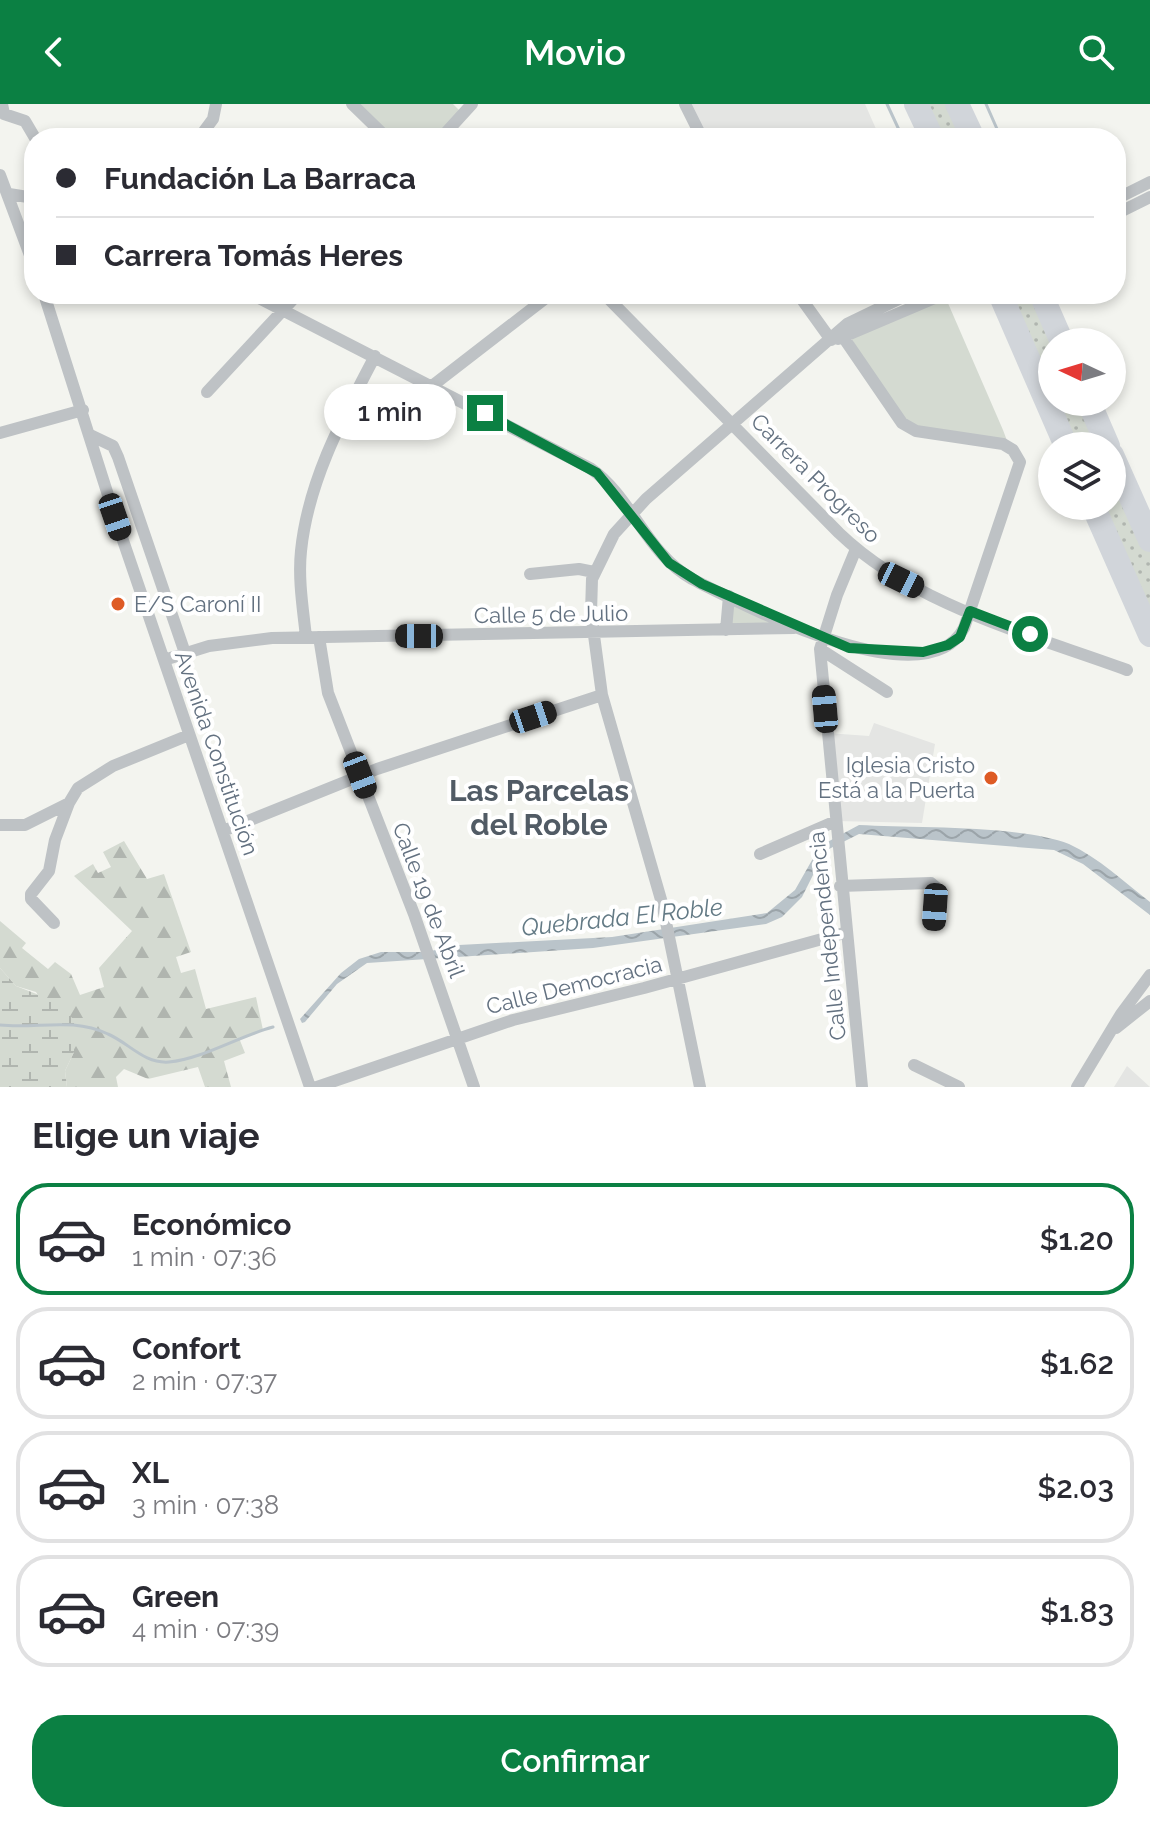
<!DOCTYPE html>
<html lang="es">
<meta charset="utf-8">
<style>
:root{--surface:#fff;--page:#f7f7f7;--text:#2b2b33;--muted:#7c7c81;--line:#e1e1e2;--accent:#0b8043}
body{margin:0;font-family:Raleway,sans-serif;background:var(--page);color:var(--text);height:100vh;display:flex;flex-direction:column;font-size:30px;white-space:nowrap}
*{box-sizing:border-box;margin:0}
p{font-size:26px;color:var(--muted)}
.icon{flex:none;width:44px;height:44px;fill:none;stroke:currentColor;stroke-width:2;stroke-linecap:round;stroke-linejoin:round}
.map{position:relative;height:983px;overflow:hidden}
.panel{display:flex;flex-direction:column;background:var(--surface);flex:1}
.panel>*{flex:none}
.guide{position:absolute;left:24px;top:24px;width:1102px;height:176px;border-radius:32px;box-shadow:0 4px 12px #0003;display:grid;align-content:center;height:176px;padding:0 32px;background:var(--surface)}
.needle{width:52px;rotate:274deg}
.fabs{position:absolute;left:1038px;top:224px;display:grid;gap:16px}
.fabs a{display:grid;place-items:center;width:88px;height:88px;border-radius:50%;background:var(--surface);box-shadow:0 4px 12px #0003;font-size:40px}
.end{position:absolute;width:36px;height:36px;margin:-18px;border:10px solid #0b8043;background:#fff;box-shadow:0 0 0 4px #fff}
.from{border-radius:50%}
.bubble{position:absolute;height:56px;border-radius:28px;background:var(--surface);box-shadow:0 4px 12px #0003;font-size:26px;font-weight:600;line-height:56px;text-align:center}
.car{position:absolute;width:24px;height:48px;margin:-24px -12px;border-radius:10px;box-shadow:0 0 6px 2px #0007;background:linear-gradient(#222 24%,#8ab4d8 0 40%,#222 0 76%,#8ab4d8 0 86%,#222 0)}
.guide b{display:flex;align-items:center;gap:28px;height:76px;font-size:30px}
.guide b+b{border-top:2px solid var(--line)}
.guide i{width:20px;height:20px;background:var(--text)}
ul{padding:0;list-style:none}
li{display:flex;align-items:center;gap:24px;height:112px;margin:0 16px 12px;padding:0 16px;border:4px solid var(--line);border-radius:32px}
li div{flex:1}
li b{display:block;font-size:30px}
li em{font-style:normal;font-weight:600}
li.current{border-color:var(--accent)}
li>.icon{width:72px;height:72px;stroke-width:1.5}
h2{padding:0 32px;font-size:36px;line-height:96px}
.action{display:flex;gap:16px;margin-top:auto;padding:16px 32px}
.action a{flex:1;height:92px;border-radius:32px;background:var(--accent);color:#fff;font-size:32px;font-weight:600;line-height:92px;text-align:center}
header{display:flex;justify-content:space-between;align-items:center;height:104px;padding:0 32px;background:var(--accent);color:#fff;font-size:36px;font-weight:600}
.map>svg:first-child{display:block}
.built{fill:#e4e5e3}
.grass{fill:url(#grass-dots)}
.forest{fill:url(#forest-firs)}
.wetland{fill:url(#wetland-marsh)}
.park{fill:#d4dad1}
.water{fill:url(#water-waves)}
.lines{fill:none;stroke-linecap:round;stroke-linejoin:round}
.stream{stroke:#bac4ca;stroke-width:3}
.street{stroke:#bec2c5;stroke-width:12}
.highway{stroke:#d1d5da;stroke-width:24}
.route{stroke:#0b8043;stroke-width:10}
.poi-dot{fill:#de5b25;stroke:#fff;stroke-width:3}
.labels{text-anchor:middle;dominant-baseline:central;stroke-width:8;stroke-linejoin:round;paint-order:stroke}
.street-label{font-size:22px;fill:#637180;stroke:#fff}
.poi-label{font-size:22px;fill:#637180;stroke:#fff;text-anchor:start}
.water-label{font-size:24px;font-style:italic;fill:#637a85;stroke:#fff}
.district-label{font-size:30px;font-weight:bold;fill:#515b65;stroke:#fff}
</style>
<header><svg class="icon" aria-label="back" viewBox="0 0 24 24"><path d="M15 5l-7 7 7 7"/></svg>Movio<svg class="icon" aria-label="search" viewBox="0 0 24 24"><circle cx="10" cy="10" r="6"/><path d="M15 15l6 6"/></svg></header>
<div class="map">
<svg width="1150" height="983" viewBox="0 0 1150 983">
<defs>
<pattern id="grass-dots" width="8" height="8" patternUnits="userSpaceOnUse" patternTransform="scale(2)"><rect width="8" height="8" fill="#d4dad1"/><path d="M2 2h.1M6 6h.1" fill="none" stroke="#b0b5af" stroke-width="1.8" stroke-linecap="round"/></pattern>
<pattern id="forest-firs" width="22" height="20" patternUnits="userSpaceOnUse" patternTransform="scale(2)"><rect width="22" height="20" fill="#d4dad1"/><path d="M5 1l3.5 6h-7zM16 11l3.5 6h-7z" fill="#b0b5af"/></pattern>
<pattern id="wetland-marsh" width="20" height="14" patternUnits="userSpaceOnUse" patternTransform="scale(2)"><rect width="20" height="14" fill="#d4dad1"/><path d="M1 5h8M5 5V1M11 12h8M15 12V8" fill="none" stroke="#b0b5af"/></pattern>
<pattern id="water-waves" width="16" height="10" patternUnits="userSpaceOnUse" patternTransform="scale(2)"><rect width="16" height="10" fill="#bac4ca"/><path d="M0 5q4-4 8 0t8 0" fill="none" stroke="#9ba4a9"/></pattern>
</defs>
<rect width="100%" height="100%" fill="#f3f4ef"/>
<!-- built -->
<path class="built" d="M685,0H865L880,34H702Z
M874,619L935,640L922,719L836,717L827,629L869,632Z
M1127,962L1150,983H1114Z"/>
<!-- grass -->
<path class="grass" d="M916,0H957L973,34H932Z
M1000,190H1041L1052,238V298H1089L1108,342H1066Z
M1112,351L1150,436V531L1093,402H1112Z"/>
<!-- forest -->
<path class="forest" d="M124,737L147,775L164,770L191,848L176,853L181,869L195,865L206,905L256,893L263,926L239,934L245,949L224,957L231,983H205L198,963L148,975L124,965L116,973L118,983H67L65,967L74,948L36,888L16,882L0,864V817L26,839L22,844L48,865L55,858L71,870L80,891L104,883L99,864L132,827L74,772L93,760L98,769L111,763L103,748Z"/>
<!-- wetland -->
<path class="wetland" d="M0,864L16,882L57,898L74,916V948L65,967L67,983H0Z"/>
<!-- park -->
<path class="park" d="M352,0H453L463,10L441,34H387Z
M944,190L1003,326L1009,342L916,327L895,312L850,232Z
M729,492L798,524L726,526Z"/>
<!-- water -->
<path class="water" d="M859,721C913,724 1022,721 1069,740C1098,753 1125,779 1150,798V811L1083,760L1054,746L859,730L825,747L802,793L782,813L766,820L593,844L367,859L337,880L305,918L302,919L300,915L341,869L359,855L381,848H426L459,841L612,833L767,809L795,786L820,742Z"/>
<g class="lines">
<!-- stream -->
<path class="stream" d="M887,0L900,28
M986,0L1001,34
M0,921C38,925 71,913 108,930C129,939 144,960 169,958C202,955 239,932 273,923"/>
<!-- street -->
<path class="street" d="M2,0L4,10L25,17L35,34
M352,0L387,34
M685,0L702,34
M199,34L213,15L216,0
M441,34L472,0
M0,71L34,162
M9,90L34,94
M1116,95L1150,78
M1116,110L1150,93
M44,190L115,413L310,983
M251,190L590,364C632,393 646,449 692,475C742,500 925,597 964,524L1020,358L1013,346L1003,340L916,327L902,319L839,227
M604,190L839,429C915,502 1029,530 1127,566
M798,190L831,236
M838,235L944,190
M432,282L551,190
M207,288L298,190
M0,329L83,306
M90,331L113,342L118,353L185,549
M856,445L837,491L820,545L862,983
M530,470L579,465L594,468
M726,526L729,492
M306,533C303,505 298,475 301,447C308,377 343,313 375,252
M319,533L328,589L414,810L474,983
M820,545L887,588
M164,556L209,542L272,534L794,524
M0,721H25L69,699
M223,727L377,665L602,591
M760,750L836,717
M840,782L931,779L937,784L934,821
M54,819L31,795V790L49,767L55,736L69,699L78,684L113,662L189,631
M1116,924L1150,897
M914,961L959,983
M317,983L513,916L644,884L844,829
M700,983L662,799L602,591L591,509L592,475L614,430L646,395L847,220L909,190
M1077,983L1121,910L1150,871"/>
<!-- highway -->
<path class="highway" d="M916,0L932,34
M957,0L973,34
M1000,190L1066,342
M1041,190L1062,238
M1089,298L1108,342
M1112,351L1150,436
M1093,402L1150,531"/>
</g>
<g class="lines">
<!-- route -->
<path class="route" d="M485,309L597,369L669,459L702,480L849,544L923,548L948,541L960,533L970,507L1030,530"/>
</g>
<!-- markers -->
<g class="poi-dot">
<circle cx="118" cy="500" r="8"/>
<circle cx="991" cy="674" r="8"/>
</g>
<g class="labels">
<!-- street labels -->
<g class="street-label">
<text transform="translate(816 374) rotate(45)">Carrera Progreso</text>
<text transform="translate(551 510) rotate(-1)">Calle 5 de Julio</text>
<text transform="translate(217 649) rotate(71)">Avenida Constitución</text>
<text transform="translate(429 796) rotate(69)">Calle 19 de Abril</text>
<text transform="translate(827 832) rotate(-96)">Calle Independencia</text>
<text transform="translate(574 881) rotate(-14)">Calle Democracia</text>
</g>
<!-- poi labels -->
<g class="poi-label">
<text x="134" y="500">E/S Caroní II</text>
<text x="975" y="661" text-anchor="end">Iglesia Cristo<tspan x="975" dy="25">Está a la Puerta</tspan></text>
</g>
<!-- water labels -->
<g class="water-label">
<text transform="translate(622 813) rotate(-6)">Quebrada El Roble</text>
</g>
<!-- district labels -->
<g class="district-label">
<text x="539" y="686">Las Parcelas<tspan x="539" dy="34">del Roble</tspan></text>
</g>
</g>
</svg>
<div class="fabs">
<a><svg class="needle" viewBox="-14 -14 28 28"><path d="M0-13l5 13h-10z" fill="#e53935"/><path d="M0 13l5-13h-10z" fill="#7c7c81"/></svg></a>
<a><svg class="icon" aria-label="layers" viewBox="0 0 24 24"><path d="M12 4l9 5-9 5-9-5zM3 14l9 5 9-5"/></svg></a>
</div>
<i class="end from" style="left:1030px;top:530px"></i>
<i class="end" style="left:485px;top:309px"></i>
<div class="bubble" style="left:324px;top:280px;width:132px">1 min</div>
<i class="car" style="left:115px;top:413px;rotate:161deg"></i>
<i class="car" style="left:901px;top:476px;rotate:116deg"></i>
<i class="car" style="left:419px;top:532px;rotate:270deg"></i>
<i class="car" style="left:825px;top:605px;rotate:355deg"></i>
<i class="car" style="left:533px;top:613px;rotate:72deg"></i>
<i class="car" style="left:360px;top:671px;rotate:159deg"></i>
<i class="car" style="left:935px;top:803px;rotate:184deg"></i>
<div class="guide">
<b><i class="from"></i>Fundación La Barraca</b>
<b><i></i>Carrera Tomás Heres</b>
</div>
</div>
<section class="panel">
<h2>Elige un viaje</h2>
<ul>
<li class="current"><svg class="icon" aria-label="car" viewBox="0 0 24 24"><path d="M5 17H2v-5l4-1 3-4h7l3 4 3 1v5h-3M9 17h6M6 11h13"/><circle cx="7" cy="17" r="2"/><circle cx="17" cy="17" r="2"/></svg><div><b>Económico</b><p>1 min · 07:36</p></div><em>$1.20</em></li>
<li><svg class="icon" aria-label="car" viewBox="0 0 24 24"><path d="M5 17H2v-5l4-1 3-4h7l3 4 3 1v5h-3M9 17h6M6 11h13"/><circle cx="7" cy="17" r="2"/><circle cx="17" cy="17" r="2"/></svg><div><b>Confort</b><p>2 min · 07:37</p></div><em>$1.62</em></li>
<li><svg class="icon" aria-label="car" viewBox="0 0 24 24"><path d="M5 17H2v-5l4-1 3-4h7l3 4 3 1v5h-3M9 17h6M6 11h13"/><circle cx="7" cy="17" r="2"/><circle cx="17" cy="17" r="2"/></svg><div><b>XL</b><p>3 min · 07:38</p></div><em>$2.03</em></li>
<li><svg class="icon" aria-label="car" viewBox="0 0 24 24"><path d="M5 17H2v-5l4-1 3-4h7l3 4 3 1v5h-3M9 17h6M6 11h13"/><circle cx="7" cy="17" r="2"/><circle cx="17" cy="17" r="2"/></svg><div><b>Green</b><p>4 min · 07:39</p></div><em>$1.83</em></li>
</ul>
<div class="action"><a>Confirmar</a></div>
</section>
